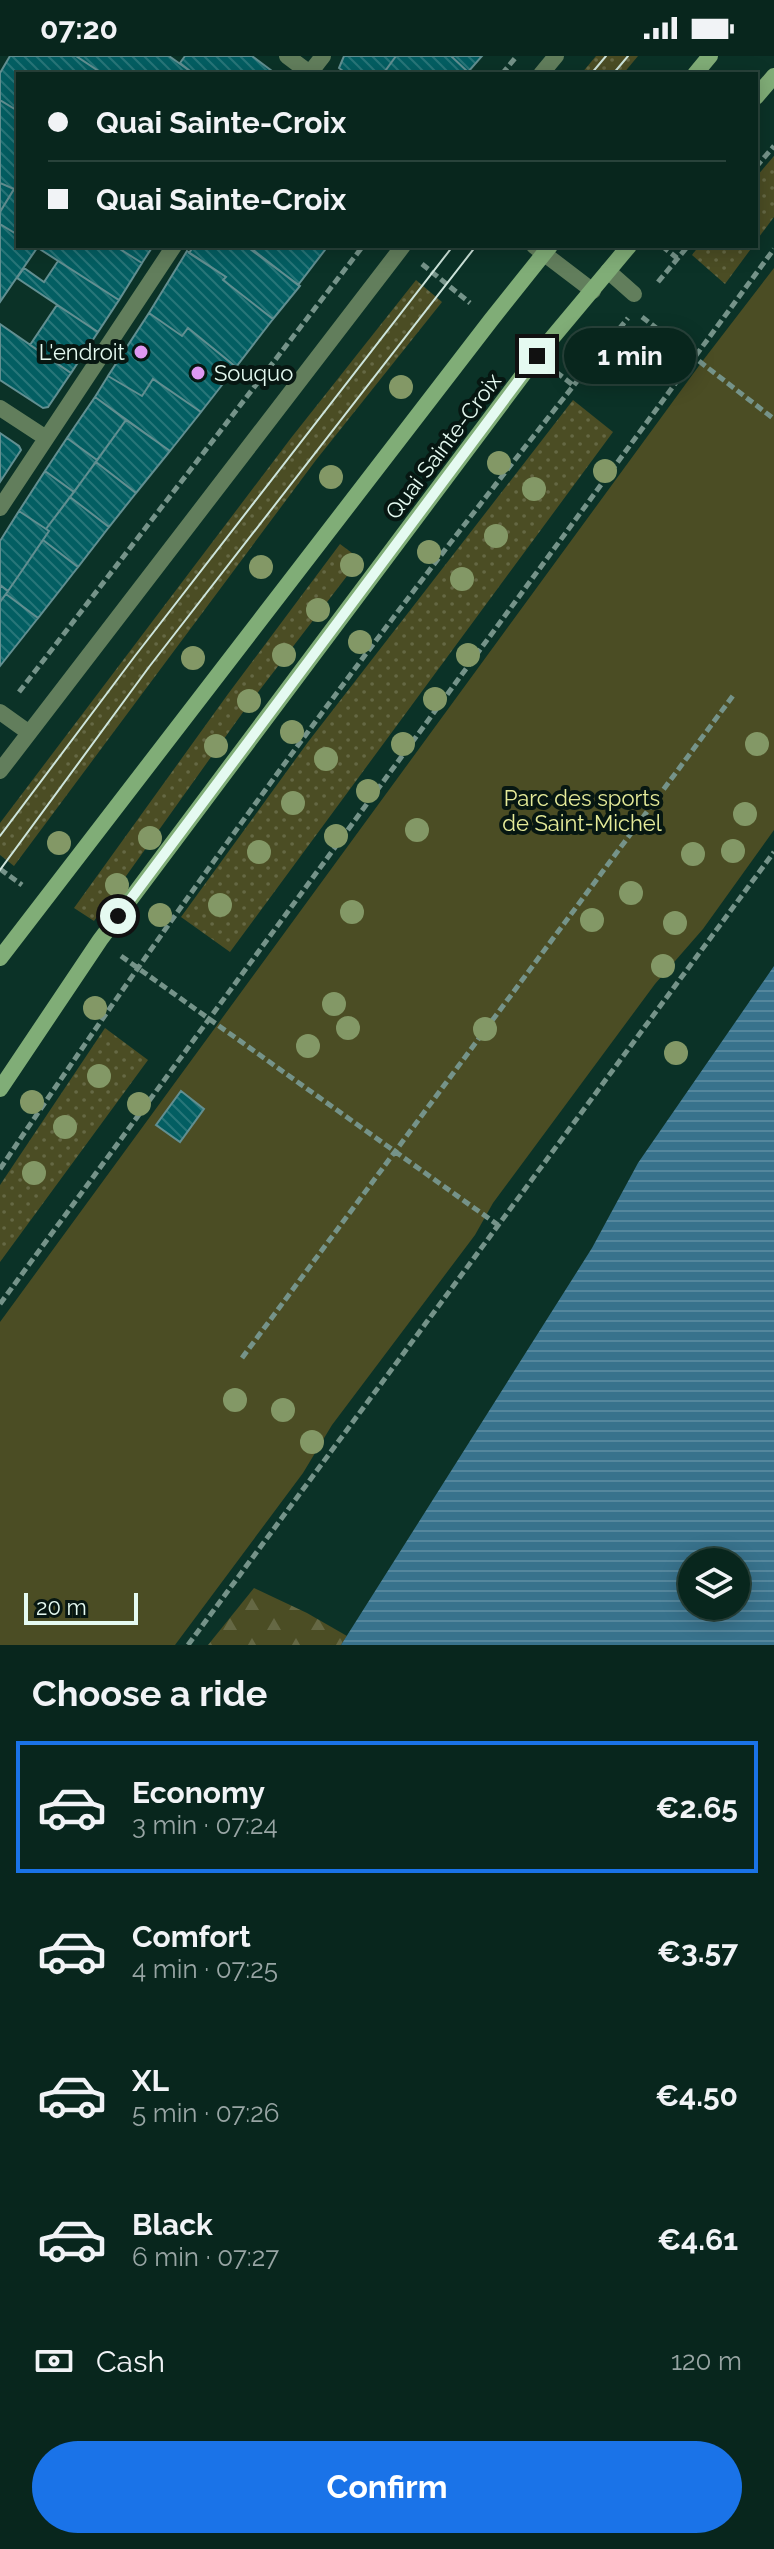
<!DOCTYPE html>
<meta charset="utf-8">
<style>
:root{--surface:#08261d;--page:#16322a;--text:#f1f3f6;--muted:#98a5a4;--line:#29433b;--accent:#1a73e8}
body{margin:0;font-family:Raleway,sans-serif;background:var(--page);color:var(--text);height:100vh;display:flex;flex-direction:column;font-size:30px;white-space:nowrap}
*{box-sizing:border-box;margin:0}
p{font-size:26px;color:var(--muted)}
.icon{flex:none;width:44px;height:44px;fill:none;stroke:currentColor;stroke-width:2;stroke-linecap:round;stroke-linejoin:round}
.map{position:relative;height:1589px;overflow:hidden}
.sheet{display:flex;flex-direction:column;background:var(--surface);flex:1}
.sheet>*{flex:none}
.top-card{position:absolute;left:16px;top:16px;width:742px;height:176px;border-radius:0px;box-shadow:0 4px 20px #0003,0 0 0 2px var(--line);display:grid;align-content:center;height:176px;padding:0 32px;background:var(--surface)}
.buttons{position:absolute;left:678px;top:1492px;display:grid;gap:16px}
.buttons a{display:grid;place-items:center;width:72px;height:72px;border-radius:50%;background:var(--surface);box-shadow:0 4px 20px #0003,0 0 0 2px var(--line);font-size:40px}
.scale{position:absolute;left:24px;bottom:20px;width:114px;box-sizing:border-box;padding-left:8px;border:4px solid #e5faf1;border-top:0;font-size:22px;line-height:28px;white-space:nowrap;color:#e5faf1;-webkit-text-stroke:6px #071712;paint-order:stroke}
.end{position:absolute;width:36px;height:36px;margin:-18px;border:10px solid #e5faf1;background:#111;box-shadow:0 0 0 4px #111}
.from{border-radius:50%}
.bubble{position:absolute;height:56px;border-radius:28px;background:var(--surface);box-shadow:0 4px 20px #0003,0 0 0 2px var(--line);font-size:26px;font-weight:700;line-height:56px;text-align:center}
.top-card b{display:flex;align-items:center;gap:28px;height:76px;font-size:30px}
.top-card b+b{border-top:2px solid var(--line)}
.top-card i{width:20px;height:20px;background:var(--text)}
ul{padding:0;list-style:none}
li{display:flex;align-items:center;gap:24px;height:132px;margin:0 16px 12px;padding:0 16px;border:4px solid transparent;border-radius:0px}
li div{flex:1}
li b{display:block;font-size:30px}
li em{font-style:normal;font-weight:700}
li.active{border-color:var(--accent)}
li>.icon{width:72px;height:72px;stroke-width:1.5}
h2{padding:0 32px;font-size:36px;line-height:96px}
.pay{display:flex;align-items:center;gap:20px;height:88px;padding:0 32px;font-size:30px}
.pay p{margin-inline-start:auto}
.primary-button{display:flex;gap:16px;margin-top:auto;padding:16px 32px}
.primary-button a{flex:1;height:92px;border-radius:48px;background:var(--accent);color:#fff;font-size:32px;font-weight:700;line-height:92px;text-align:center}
.status{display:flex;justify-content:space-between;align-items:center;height:56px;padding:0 40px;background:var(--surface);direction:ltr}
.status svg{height:22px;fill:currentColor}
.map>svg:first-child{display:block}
.grass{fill:url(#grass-dots)}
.forest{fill:url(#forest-firs)}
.park{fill:#4b4d24}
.water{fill:url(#water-rules);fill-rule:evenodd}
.building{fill:url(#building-back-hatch);stroke:#628f91;stroke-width:2}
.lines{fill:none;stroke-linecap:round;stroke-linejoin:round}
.path{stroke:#759389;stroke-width:5;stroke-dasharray:8 4;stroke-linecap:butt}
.lane{stroke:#627e5c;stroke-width:16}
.street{stroke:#627e5c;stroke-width:16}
.secondary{stroke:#80ad77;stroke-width:16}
.tram{stroke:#cde4db;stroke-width:2}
.tree{fill:#839866}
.route{stroke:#e5faf1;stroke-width:10}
.poi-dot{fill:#df98f2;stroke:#071712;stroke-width:3}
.labels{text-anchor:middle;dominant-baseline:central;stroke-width:8;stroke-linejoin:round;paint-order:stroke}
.poi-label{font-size:22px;fill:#e5faf1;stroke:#071712;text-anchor:end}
.street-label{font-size:22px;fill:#e5faf1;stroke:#071712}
.park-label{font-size:22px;fill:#e6eb99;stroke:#071712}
</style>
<div class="status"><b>07:20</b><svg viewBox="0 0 49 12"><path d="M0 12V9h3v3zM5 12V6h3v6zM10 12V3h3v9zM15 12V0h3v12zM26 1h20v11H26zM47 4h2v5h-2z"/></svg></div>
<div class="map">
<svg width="774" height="1589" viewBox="0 0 774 1589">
<defs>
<pattern id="grass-dots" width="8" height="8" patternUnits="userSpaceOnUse" patternTransform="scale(2)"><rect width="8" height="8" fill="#4b4d24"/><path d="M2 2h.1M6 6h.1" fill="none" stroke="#656844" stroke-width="1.8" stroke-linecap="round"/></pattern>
<pattern id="forest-firs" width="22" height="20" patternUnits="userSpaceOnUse" patternTransform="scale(2)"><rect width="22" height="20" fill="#4b4d24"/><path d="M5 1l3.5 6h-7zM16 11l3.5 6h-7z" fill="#656844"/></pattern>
<pattern id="water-rules" width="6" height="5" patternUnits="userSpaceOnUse" patternTransform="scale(2)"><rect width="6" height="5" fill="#38728c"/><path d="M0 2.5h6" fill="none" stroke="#55879d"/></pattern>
<pattern id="building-back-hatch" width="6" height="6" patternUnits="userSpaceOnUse" patternTransform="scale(2)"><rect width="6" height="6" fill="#035e62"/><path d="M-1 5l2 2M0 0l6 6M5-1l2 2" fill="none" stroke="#287679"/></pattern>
</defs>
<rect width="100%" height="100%" fill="#0b3227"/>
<!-- grass -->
<path class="grass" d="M596,0H638L623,18H581Z
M774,100V161L756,185V121Z
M699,190H753L725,228L692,199Z
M416,224L442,246L316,404L14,810L0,799V767L291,382Z
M573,344L613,376L230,896L181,861L308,686Z
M340,488L360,503L246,652L94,865L74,852L228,638Z
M105,972L148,1004L0,1206V1129Z"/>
<!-- forest -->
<path class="forest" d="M254,1532L307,1557L347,1580L341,1589H208Z"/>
<!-- park -->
<path class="park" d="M774,212V774L703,873L655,928L493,1147L475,1179L332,1369L303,1417L175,1589H0V1266L701,307Z"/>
<!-- water -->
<path class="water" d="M774,910V1589H341L592,1192L638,1107ZM692,1506H736V1550H692Z"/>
<!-- building -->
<path class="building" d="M10,0H76L103,18H18V55L0,44V17Z
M76,0H169L194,18H103Z
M185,0H252L276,18H194L180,7Z
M344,0H396L383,18H347L339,12Z
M396,0H451L468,16L383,18Z
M451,0H482L468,16Z
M0,44L18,55V131L14,133L0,127Z
M0,127L14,133L0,156Z
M16,130L18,131V179L0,168V156Z
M0,168L18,179V190L37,192L0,246Z
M35,190H115L142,207L119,244Z
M115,190H153L142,207Z
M194,190H246L300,230L273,263L223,224L226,221L189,197Z
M248,190H328L298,229Z
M187,195L226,221L223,224L273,263L236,311L188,272L182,280L149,257Z
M58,205L119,244L98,276L17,222L24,212L44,226Z
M57,249L98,276L71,317L30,289Z
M149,257L182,280L188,272L236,311L201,356L153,323L142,340L108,320Z
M0,268L71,317L48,351L43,352L0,324Z
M108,320L142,340L153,323L201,356L170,395L95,341Z
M95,341L126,364L97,404L67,382Z
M126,364L170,395L136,437L96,406Z
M0,377L19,390L21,394L0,426Z
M67,382L97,404L74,436L45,415Z
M96,406L136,437L109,471L70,441Z
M45,415L74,436L46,473L19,455Z
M70,441L109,471L78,511L43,484L49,475L46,473Z
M19,455L49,475L8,535L0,529V485Z
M43,484L78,511L38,562L6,538Z
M0,529L8,535L0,546Z
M6,538L38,562L0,610V546Z
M181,1035L204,1053L180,1086L156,1069Z"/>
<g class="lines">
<!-- path -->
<path class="path" d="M502,18L516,1
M756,111L774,90
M662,190L677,202
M422,208L470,247
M658,226L688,190
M642,261L774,363
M556,316L573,329
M19,636L363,190
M0,813L22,829
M121,900L498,1169
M0,1113C197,820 406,536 628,262
M0,1248L774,193
M242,1302L735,637
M188,1589L774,796"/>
<!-- lane -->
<path class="lane" d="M608,215L634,238"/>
<!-- street -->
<path class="street" d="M287,0L311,18
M309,18L323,0
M541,18L556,0
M534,190L593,235
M0,352L46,382
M0,452L174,190
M0,656L28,676
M0,715L403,190"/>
<!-- secondary -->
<path class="secondary" d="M695,18L710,0
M756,41L774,20
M0,902L491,264L550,190
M0,1033L100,884L537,300L629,190"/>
<!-- tram -->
<path class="tram" d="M591,18L606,0
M613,18L628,0
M0,780L135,600L453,190
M0,814L149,611L476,190"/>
</g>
<!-- trees -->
<g class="tree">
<circle cx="401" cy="331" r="12"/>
<circle cx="499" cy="407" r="12"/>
<circle cx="605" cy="415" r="12"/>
<circle cx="331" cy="421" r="12"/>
<circle cx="534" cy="433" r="12"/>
<circle cx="496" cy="480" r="12"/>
<circle cx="429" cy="496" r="12"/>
<circle cx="352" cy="509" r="12"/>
<circle cx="261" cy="511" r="12"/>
<circle cx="462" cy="523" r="12"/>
<circle cx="318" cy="554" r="12"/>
<circle cx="360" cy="586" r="12"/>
<circle cx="284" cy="599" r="12"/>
<circle cx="468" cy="599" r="12"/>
<circle cx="193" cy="602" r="12"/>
<circle cx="435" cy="643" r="12"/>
<circle cx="249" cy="645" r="12"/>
<circle cx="292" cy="676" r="12"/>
<circle cx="403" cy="688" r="12"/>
<circle cx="757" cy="688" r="12"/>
<circle cx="216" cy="690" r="12"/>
<circle cx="326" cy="703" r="12"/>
<circle cx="368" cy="735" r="12"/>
<circle cx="293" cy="747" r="12"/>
<circle cx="745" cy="758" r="12"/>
<circle cx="417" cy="774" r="12"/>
<circle cx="336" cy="780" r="12"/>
<circle cx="150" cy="782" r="12"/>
<circle cx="59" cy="787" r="12"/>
<circle cx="733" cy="795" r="12"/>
<circle cx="259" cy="796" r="12"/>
<circle cx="693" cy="798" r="12"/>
<circle cx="117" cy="829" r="12"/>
<circle cx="631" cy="837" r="12"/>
<circle cx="220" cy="849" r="12"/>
<circle cx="352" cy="856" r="12"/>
<circle cx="160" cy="859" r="12"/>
<circle cx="592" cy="864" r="12"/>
<circle cx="675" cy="867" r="12"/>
<circle cx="663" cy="910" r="12"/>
<circle cx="334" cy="948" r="12"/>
<circle cx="95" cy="952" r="12"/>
<circle cx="348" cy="972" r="12"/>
<circle cx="485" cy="973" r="12"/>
<circle cx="308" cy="990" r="12"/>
<circle cx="676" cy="997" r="12"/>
<circle cx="99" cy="1020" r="12"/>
<circle cx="32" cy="1046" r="12"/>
<circle cx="139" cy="1048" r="12"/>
<circle cx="65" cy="1071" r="12"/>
<circle cx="34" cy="1117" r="12"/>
<circle cx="235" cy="1344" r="12"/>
<circle cx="283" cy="1354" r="12"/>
<circle cx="312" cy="1386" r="12"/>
</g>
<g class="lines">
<!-- route -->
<path class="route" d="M118,860L537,300"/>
</g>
<!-- markers -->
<g class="poi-dot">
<circle cx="141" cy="296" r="8"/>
<circle cx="198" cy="317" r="8"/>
</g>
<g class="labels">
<!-- poi labels -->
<g class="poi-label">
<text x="125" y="296">L'endroit</text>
<text x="214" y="317" text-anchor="start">Souquo</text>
</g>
<!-- street labels -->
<g class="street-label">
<text transform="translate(443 390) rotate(-53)">Quai Sainte-Croix</text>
</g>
<!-- park labels -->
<g class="park-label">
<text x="582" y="742">Parc des sports<tspan x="582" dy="25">de Saint-Michel</tspan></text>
</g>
</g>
</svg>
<div class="buttons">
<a><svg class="icon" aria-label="layers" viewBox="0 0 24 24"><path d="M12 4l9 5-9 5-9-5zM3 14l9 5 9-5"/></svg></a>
</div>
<div class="scale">20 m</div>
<i class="end from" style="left:118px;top:860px"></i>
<i class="end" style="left:537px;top:300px"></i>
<div class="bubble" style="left:564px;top:272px;width:132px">1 min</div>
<div class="top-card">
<b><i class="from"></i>Quai Sainte-Croix</b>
<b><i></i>Quai Sainte-Croix</b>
</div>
</div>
<section class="sheet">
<h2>Choose a ride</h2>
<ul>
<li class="active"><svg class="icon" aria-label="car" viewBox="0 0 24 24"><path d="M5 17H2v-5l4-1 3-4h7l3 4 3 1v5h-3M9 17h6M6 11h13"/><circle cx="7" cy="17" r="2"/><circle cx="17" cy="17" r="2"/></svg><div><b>Economy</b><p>3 min · 07:24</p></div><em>€2.65</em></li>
<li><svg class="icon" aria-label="car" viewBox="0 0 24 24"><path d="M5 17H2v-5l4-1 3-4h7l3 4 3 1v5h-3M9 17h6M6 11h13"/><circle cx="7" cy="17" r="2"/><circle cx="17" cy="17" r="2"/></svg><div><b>Comfort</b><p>4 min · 07:25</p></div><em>€3.57</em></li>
<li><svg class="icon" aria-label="car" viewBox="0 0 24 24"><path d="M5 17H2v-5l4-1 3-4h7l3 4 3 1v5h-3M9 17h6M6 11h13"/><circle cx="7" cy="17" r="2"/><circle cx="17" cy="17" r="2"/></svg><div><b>XL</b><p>5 min · 07:26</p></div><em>€4.50</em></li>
<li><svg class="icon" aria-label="car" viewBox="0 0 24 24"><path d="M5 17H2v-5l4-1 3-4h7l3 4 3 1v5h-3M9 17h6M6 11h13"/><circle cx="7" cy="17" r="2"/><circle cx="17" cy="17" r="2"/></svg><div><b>Black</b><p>6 min · 07:27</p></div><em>€4.61</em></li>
</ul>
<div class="pay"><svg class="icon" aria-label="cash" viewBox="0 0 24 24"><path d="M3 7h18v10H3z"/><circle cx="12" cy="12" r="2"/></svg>Cash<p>120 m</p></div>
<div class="primary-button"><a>Confirm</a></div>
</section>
